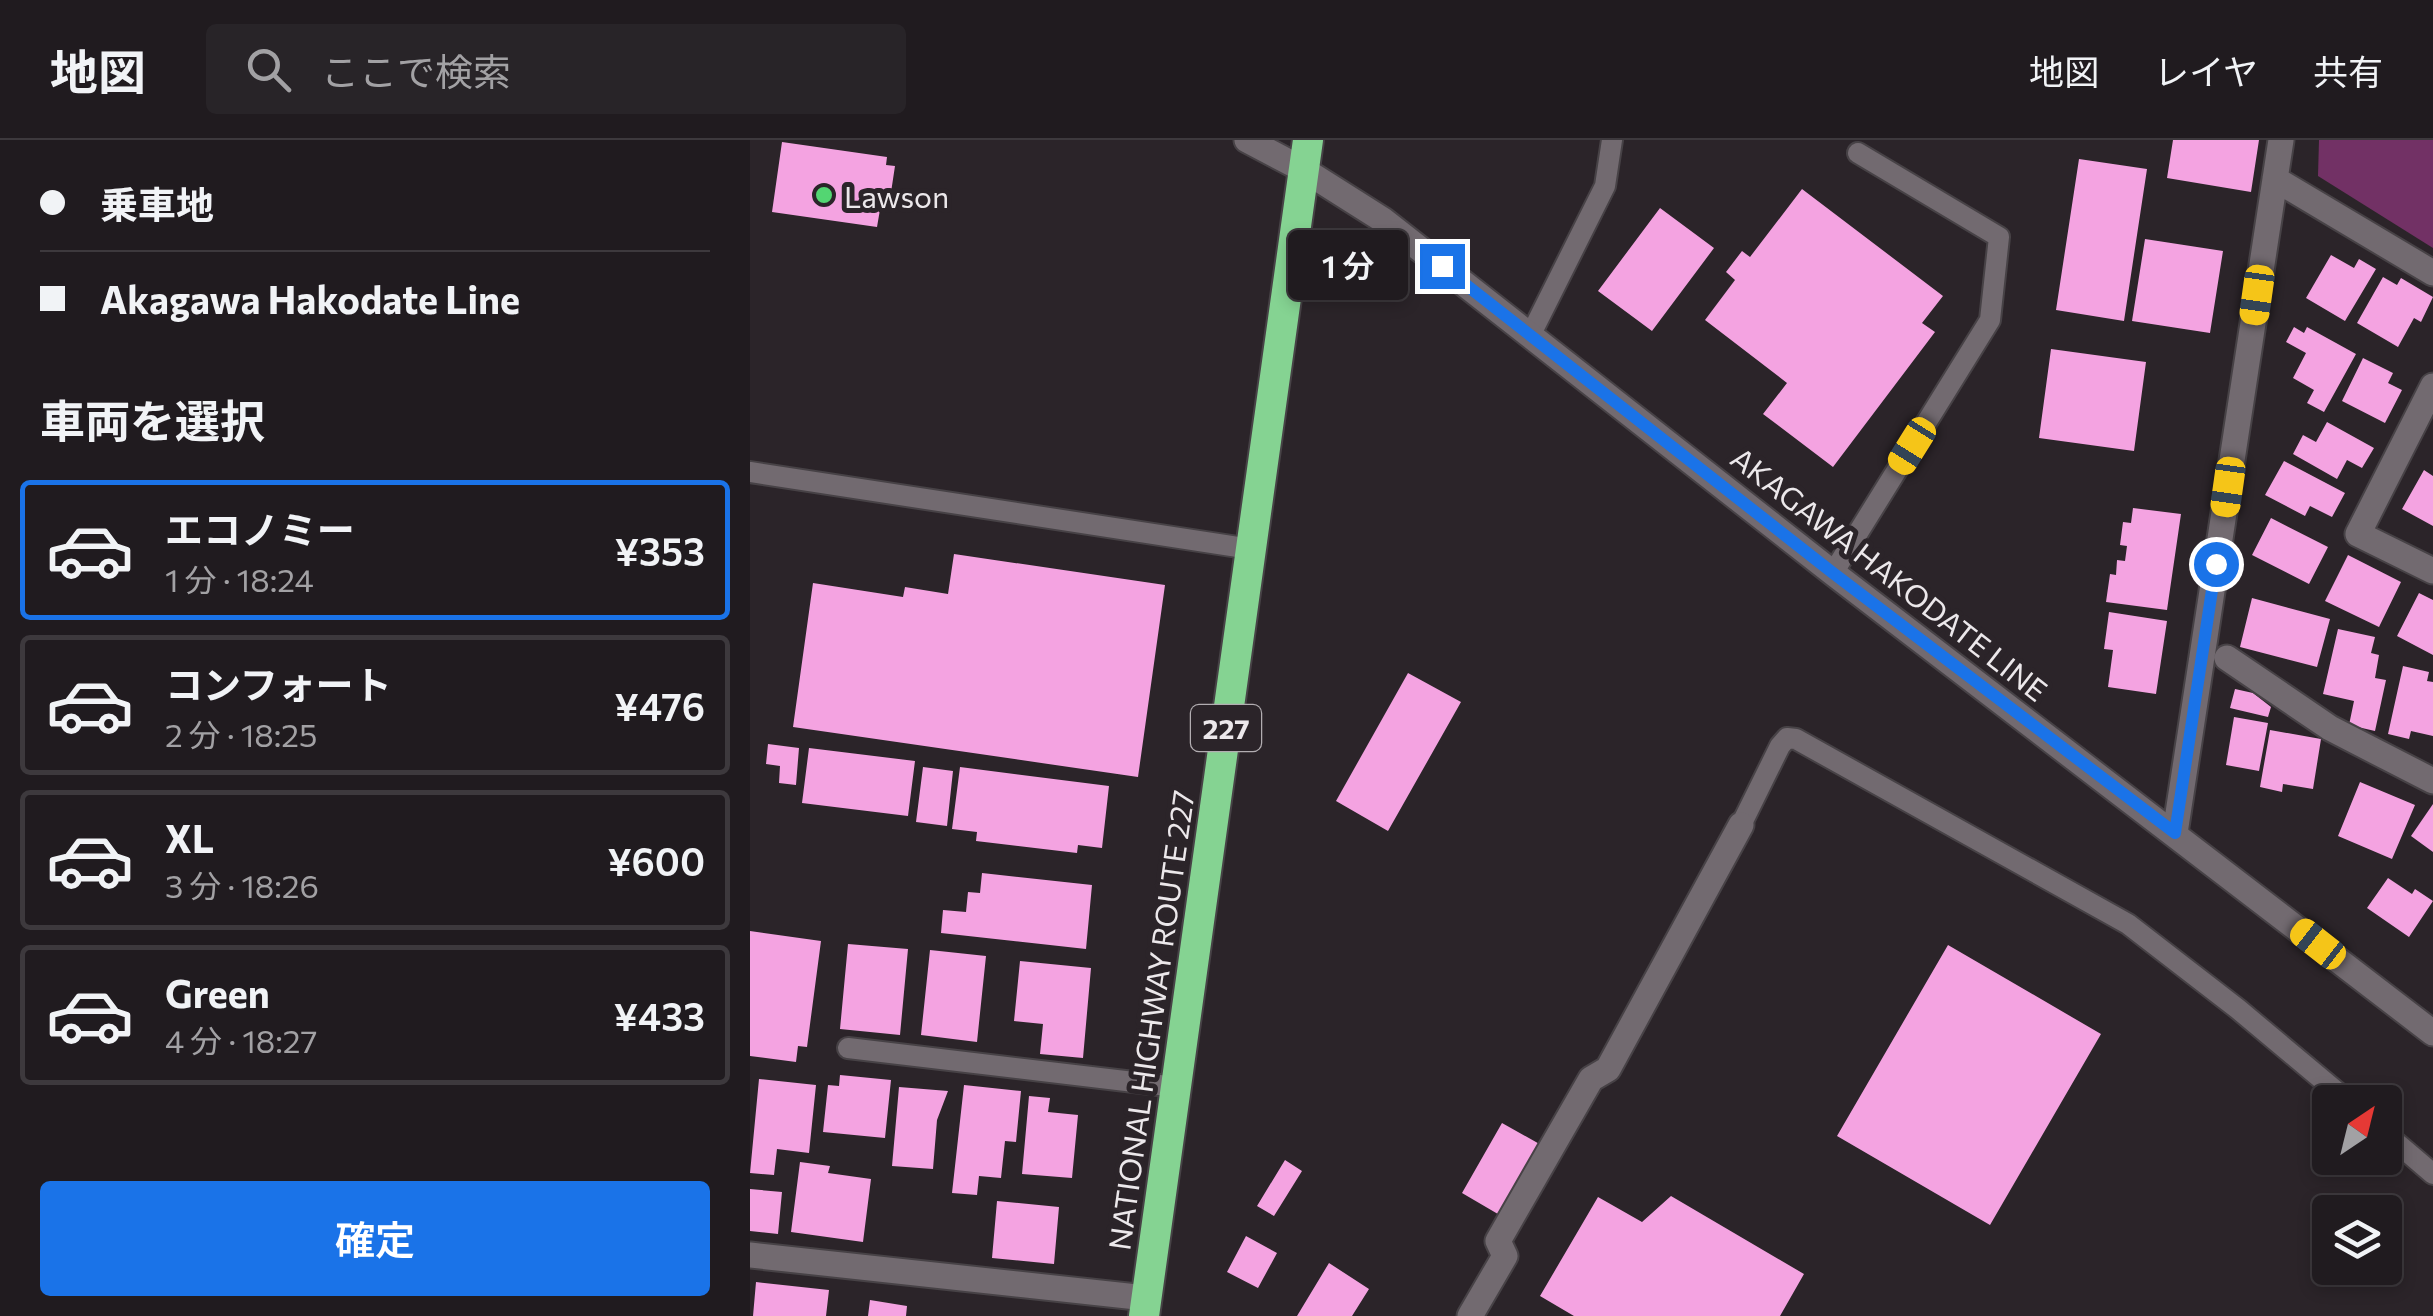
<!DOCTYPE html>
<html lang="ja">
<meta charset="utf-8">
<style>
:root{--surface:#201b1f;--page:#282428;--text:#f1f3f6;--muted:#a2a1a4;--line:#3d393d;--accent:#1a73e8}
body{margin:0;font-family:Commissioner,"Noto Sans JP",sans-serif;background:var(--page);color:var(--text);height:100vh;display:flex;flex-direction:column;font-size:38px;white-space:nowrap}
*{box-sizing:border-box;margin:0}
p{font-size:32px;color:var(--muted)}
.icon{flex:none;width:55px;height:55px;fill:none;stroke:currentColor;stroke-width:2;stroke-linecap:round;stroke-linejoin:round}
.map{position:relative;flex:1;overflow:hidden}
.side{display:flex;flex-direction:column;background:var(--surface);width:750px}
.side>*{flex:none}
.top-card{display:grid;align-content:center;height:220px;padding:0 40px;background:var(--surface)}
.needle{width:65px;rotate:35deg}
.buttons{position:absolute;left:1562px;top:945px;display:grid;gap:20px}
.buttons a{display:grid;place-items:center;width:90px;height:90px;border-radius:10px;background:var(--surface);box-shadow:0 5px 15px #0003,0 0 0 2px var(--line);font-size:50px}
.end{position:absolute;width:45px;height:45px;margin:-22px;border:12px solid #1a73e8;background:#fff;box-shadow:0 0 0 5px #fff}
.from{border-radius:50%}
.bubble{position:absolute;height:70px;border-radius:10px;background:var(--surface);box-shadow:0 5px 15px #0003,0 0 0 2px var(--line);font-size:32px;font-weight:600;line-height:70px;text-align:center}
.car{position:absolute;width:30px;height:60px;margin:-30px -15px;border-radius:12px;box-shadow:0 0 8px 2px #0007;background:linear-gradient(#f5c518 24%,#345 0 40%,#f5c518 0 76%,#345 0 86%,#f5c518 0)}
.top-card b{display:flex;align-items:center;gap:35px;height:95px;font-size:38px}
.top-card b+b{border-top:2px solid var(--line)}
.top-card i{width:25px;height:25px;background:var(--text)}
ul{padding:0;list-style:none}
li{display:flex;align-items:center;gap:30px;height:140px;margin:0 20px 15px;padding:0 20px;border:5px solid var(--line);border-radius:10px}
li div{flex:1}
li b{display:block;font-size:38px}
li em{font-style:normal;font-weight:600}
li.active{border-color:var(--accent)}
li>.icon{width:90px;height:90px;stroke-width:1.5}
h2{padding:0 40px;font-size:45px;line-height:120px}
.action{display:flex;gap:20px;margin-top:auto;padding:20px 40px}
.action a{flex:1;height:115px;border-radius:10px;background:var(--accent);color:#fff;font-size:40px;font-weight:600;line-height:115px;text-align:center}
header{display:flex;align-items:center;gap:60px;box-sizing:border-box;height:140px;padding:0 50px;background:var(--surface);border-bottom:2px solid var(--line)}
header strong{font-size:48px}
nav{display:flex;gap:55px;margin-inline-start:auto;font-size:35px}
.search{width:700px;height:90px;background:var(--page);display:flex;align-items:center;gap:25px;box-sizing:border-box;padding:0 35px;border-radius:10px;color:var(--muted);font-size:38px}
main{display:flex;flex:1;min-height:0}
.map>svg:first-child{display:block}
.green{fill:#723165}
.building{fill:#f4a3e1}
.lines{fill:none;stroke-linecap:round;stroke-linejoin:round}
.lane-casing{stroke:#474246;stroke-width:24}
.street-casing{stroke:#474246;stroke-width:29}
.secondary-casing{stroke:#474246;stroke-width:29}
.highway-casing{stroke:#474246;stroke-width:34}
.lane{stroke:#726a70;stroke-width:20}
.street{stroke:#726a70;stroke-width:25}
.secondary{stroke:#726a70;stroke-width:25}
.highway{stroke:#85d392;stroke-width:30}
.route{stroke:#1a73e8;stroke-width:12}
.poi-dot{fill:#53d672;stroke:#2b2429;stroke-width:4}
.labels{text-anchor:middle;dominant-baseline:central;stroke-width:10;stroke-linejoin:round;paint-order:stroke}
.shield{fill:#2b2429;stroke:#b2adb1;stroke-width:2.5}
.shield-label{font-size:28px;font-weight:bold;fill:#ece8eb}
.poi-label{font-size:30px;fill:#ece8eb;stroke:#2b2429;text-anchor:start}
.street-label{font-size:30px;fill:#ece8eb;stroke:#2b2429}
</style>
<header>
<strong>地図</strong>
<div class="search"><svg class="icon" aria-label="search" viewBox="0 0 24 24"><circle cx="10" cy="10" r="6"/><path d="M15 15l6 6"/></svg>ここで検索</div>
<nav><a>地図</a><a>レイヤ</a><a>共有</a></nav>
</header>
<main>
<section class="side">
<div class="top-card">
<b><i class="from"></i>乗車地</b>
<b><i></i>Akagawa Hakodate Line</b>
</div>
<h2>車両を選択</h2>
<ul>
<li class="active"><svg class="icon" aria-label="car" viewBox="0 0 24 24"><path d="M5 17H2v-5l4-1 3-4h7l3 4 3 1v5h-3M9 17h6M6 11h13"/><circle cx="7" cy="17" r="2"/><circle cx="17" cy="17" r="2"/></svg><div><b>エコノミー</b><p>1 分 · 18:24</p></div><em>¥353</em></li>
<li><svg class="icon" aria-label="car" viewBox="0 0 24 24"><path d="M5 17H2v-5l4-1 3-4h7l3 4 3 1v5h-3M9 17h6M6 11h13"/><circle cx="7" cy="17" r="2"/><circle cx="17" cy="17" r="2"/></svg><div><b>コンフォート</b><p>2 分 · 18:25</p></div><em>¥476</em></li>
<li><svg class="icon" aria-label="car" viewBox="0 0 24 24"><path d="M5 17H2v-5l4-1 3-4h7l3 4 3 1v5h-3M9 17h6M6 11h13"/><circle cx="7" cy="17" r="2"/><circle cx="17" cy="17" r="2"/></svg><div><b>XL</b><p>3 分 · 18:26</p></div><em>¥600</em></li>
<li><svg class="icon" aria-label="car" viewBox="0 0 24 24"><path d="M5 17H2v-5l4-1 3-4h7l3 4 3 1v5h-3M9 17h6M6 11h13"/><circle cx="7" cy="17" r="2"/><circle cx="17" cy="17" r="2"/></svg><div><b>Green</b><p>4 分 · 18:27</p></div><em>¥433</em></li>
</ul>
<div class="action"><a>確定</a></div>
</section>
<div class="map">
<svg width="1683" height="1176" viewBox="0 0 1683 1176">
<rect width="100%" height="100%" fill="#2b2429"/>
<!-- green -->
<path class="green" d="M1569,0H1683V108L1568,36Z"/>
<!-- building -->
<path class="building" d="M1423,0H1509L1501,52L1417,38Z
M32,2L137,17L136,25L145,26L140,59L132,58L127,87L22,72Z
M1329,19L1397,29L1374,181L1306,170Z
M1052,49L1193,156L1172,183L1185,192L1083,327L1013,274L1037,243L955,180L985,140L976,132L992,111L1000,117Z
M910,68L964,108L902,191L848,151Z
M1395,99L1473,111L1460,193L1382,181Z
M1581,115L1604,128L1609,119L1626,129L1595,181L1556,158Z
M1633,137L1647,145L1651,138L1683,157L1671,182L1664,178L1648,207L1607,183Z
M1544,187L1554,193L1557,187L1606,214L1574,272L1557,263L1564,250L1543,238L1556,213L1536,202Z
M1301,209L1396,222L1384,311L1289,298Z
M1613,218L1643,233L1638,243L1652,250L1635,283L1592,261Z
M1577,282L1624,308L1612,328L1597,320L1587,339L1543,314L1553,295L1566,302Z
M1534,321L1595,353L1582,377L1560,366L1555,376L1515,355Z
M1674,330L1683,336V386L1652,369Z
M1383,368L1431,374L1417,470L1356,462L1360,434L1366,435L1367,420L1375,421L1377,406L1370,405L1373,382L1381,383Z
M1521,378L1578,407L1559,444L1502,415Z
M204,414L415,445L388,637L43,587L63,443L153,457L155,447L198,454Z
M1598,415L1651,442L1629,487L1575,461Z
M1669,453L1683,460V515L1647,496Z
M1502,458L1580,479L1567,527L1490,507Z
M1359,472L1417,481L1406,554L1358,547L1363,510L1354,509Z
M1588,489L1625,497L1621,513L1629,515L1625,538L1636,540L1625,591L1599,585L1604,561L1573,554Z
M1653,526L1679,532L1677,541L1683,542V596L1661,591L1659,599L1638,594Z
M658,533L711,562L638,691L586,661Z
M1485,549L1503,553L1521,567L1518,577L1480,568Z
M1484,577L1518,583L1509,631L1476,625Z
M1520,590L1571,599L1563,649L1533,644L1532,652L1510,647Z
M18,604L49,608L46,645L29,643L30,626L16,624Z
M59,608L165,621L158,676L52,663Z
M173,627L203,631L197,686L166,682Z
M210,627L359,646L352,708L328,705L327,713L226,701L227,692L202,689Z
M1610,642L1665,665L1642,719L1588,696Z
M1683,664V712L1661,696Z
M232,733L342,745L336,809L191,793L193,770L216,772L218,752L230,753Z
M1638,738L1662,754L1665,749L1683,761L1659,797L1617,768Z
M0,791L71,801L57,907L48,906L46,922L0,916Z
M98,804L158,809L150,895L90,889Z
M1198,805L1351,894L1240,1085L1087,996Z
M180,810L236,816L227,902L171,895Z
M270,821L341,828L333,918L290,914L293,884L264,881Z
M90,935L141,940L135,998L73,992L78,945L89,946Z
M9,939L66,945L59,1013L27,1009L24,1035L0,1033Z
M214,945L271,951L266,1002L255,1001L251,1038L229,1036L227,1055L202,1053Z
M149,947L198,951L187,980L183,1029L142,1026Z
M279,956L300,958L298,972L328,975L322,1038L272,1034Z
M752,983L793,1006L753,1077L712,1053Z
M535,1020L552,1031L524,1076L507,1066Z
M50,1022L80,1026L78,1033L121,1039L113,1102L41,1092Z
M0,1049L32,1052L28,1094L0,1091Z
M921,1056L1054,1134L1030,1176H824L790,1156L848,1057L892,1082Z
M247,1061L309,1067L304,1124L242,1118Z
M496,1096L527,1113L508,1148L477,1132Z
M579,1123L619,1149L602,1176H547Z
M6,1142L79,1150L76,1176H3Z
M120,1160L157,1166L156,1176H118Z"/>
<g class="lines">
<defs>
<path id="lane" d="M781,194L855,46L862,0
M0,332L501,409
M1083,433L1240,180L1249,97L1108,13
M991,685L1030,606L1037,598L1046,599L1378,784L1488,869L1599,962
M98,908L426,947
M1635,993L1683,1034"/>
<path id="street" d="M1525,39L1683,133
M1683,246L1608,394L1683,431
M1477,518L1580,588L1683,641
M1425,693L1531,0
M0,1115L396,1158
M720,1176L755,1116L748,1101L841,939L858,929L991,685"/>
<path id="secondary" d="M497,0L554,30L633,80L1083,433L1683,893"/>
<path id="highway" d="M394,1176L558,0"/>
</defs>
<!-- lane casing -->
<use href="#lane" class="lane-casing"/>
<!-- street casing -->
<use href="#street" class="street-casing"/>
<!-- secondary casing -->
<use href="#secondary" class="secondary-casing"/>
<!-- highway casing -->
<use href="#highway" class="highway-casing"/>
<!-- lane -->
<use href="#lane" class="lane"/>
<!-- street -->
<use href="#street" class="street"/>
<!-- secondary -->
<use href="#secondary" class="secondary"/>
<!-- highway -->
<use href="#highway" class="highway"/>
</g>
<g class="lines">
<!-- route -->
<path class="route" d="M692,126L1083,433L1425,693L1466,424"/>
</g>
<!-- markers -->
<circle class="poi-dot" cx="74" cy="55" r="10"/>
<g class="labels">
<!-- shield labels -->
<rect class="shield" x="441" y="565" width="70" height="46" rx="8"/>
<g class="shield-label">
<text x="476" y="588">227</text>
</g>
<!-- poi labels -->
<g class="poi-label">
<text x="94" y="55">Lawson</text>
</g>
<!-- street labels -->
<g class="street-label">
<text transform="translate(1140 433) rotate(38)">AKAGAWA HAKODATE LINE</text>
<text transform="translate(400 880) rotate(-82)">NATIONAL HIGHWAY ROUTE 227</text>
</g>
</g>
</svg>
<div class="buttons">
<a><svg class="needle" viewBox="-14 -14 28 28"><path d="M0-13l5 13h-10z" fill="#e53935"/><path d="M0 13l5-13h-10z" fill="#a2a1a4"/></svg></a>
<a><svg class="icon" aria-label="layers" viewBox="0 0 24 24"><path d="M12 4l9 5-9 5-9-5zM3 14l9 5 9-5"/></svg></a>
</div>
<i class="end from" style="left:1466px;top:424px"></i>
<i class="end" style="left:692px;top:126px"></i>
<div class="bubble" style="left:538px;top:90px;width:120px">1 分</div>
<i class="car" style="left:1507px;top:155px;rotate:188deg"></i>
<i class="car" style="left:1162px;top:306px;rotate:212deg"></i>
<i class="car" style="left:1478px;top:347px;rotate:188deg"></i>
<i class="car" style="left:1568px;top:804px;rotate:308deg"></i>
</div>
</main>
